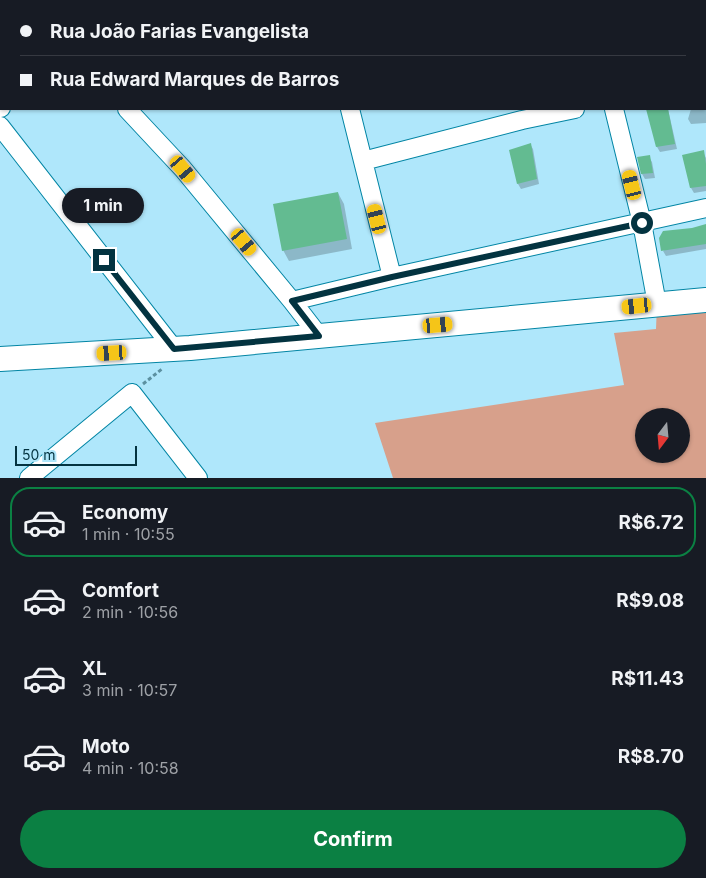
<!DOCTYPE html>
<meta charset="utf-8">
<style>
:root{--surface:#171b24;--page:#242831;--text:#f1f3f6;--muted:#9ea1a6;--line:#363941;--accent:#0b8043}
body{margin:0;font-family:Inter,sans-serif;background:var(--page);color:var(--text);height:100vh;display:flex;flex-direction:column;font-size:19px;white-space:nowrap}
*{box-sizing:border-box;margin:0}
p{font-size:16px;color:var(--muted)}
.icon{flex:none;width:28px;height:28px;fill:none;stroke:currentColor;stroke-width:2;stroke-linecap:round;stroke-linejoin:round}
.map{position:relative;height:478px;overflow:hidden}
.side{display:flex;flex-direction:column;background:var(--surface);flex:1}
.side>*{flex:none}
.top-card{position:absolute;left:0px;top:0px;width:706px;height:110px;box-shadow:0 1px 4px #0004;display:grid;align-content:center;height:110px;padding:0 20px;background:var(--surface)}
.needle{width:32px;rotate:196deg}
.fabs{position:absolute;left:635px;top:408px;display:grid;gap:10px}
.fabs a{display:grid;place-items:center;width:55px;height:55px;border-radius:50%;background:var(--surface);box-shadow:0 1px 4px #0004;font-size:25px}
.scale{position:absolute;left:15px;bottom:12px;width:122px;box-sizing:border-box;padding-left:5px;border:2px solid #033340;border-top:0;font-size:14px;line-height:18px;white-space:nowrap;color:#033340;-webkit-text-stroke:4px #afe7fb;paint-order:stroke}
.end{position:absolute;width:22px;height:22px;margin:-11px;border:6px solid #033340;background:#fff;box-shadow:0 0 0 2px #fff}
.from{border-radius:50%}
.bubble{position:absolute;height:35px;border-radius:18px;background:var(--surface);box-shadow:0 1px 4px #0004;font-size:16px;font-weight:700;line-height:35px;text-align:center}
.car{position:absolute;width:15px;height:30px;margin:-15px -8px;border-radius:6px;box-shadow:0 0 4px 1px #0007;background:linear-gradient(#f5c518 24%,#345 0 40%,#f5c518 0 76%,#345 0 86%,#f5c518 0)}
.top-card b{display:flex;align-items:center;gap:18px;height:48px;font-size:19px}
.top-card b+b{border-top:1px solid var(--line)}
.top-card i{width:12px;height:12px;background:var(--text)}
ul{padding:9px 0 0;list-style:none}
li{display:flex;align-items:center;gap:15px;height:70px;margin:0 10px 8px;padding:0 10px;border:2px solid transparent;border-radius:20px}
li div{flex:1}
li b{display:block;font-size:19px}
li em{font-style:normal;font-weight:700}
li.selected{border-color:var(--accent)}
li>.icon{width:45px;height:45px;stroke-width:1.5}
.button{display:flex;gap:10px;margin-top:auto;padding:10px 20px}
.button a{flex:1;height:58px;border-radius:30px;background:var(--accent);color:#fff;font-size:20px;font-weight:700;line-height:58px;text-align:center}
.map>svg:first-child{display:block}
.green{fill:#d7a08b;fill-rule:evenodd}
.shadow{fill:#0003}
.building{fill:#63bb91}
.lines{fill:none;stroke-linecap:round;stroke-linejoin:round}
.street-casing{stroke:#0285a4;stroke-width:20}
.secondary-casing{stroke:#0285a4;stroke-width:26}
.path{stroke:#5c91a1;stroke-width:3;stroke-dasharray:4 2.5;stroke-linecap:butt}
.street{stroke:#fff;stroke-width:18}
.secondary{stroke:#fff;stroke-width:24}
.route{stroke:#033340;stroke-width:6}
</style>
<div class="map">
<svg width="706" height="478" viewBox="0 0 706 478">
<rect width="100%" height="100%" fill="#afe7fb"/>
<!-- green -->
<path class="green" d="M706,300V478H393L375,423L624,385L614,333L656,329L657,304ZM644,416H681V454H644Z"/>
<!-- shadow -->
<path class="shadow" d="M706,103V123L691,124L688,119L691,109H705V104Z
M652,109H668L677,149L660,152L657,147L647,110Z
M530,144L533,149L539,184L521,189L518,184L511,151Z
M703,152L706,158V191L694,193L691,188Z
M649,157L652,162L655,178L645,179L642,174L638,158Z
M338,193L344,204L352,249L289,261L283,250Z
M706,226V249L666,256L663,251L692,230Z"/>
<!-- building -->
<path class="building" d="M646,109H668L675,144L656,147Z
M531,143L537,179L517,184L509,150Z
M704,150L706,164V186L690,188L682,155Z
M650,155L653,173L641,174L637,157Z
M338,192L347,239L282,251L273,204Z
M706,224V244L661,251L659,238L663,231L692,228Z"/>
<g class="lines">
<defs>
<path id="street" d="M84,0V1
M202,0V1
M324,0V1
M635,0L636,1
M491,1L496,0
M705,79H706
M0,108H1
M127,109L183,169L292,301L319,336
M350,109L392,277
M614,109L642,223L657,304
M0,126L174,349
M363,161L522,120L575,109
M292,301L392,277L706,208
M29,478L132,393L198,478"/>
<path id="secondary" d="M0,359L190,348L706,300"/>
</defs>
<!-- street casing -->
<use href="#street" class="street-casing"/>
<!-- secondary casing -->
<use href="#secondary" class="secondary-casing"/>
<!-- path -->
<path class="path" d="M143,384L162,369"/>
<!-- street -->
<use href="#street" class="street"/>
<!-- secondary -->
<use href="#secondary" class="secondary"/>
</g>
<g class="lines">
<!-- route -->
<path class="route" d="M104,260L174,349L319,336L292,301L392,277L642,223"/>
</g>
</svg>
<div class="fabs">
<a><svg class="needle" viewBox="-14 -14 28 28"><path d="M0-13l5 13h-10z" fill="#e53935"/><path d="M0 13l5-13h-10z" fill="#9ea1a6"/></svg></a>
</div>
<div class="scale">50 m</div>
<i class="end from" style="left:642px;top:223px"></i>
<i class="end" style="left:104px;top:260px"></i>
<div class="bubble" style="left:62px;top:188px;width:82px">1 min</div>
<i class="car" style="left:183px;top:169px;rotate:140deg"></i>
<i class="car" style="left:632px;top:185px;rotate:346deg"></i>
<i class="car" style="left:377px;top:219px;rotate:346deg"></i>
<i class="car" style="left:244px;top:242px;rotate:140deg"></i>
<i class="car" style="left:637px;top:306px;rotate:264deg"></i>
<i class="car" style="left:438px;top:325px;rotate:85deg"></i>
<i class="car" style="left:112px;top:353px;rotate:267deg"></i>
<div class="top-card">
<b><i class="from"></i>Rua João Farias Evangelista</b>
<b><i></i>Rua Edward Marques de Barros</b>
</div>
</div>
<section class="side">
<ul>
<li class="selected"><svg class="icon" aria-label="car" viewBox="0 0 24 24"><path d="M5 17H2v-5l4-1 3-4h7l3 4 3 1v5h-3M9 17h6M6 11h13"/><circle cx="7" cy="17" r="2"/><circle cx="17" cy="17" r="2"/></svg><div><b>Economy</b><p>1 min · 10:55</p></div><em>R$6.72</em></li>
<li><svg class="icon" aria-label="car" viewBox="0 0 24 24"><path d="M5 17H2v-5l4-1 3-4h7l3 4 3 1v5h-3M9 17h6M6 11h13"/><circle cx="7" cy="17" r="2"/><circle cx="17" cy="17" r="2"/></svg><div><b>Comfort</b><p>2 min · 10:56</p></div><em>R$9.08</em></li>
<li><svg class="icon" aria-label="car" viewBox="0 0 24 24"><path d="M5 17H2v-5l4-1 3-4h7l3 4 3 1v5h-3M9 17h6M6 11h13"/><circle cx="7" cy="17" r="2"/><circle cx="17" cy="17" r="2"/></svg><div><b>XL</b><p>3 min · 10:57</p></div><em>R$11.43</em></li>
<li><svg class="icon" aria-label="car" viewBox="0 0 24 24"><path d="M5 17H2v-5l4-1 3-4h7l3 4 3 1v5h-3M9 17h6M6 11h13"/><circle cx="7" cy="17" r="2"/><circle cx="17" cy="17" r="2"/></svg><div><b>Moto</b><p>4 min · 10:58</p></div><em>R$8.70</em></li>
</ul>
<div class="button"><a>Confirm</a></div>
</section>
